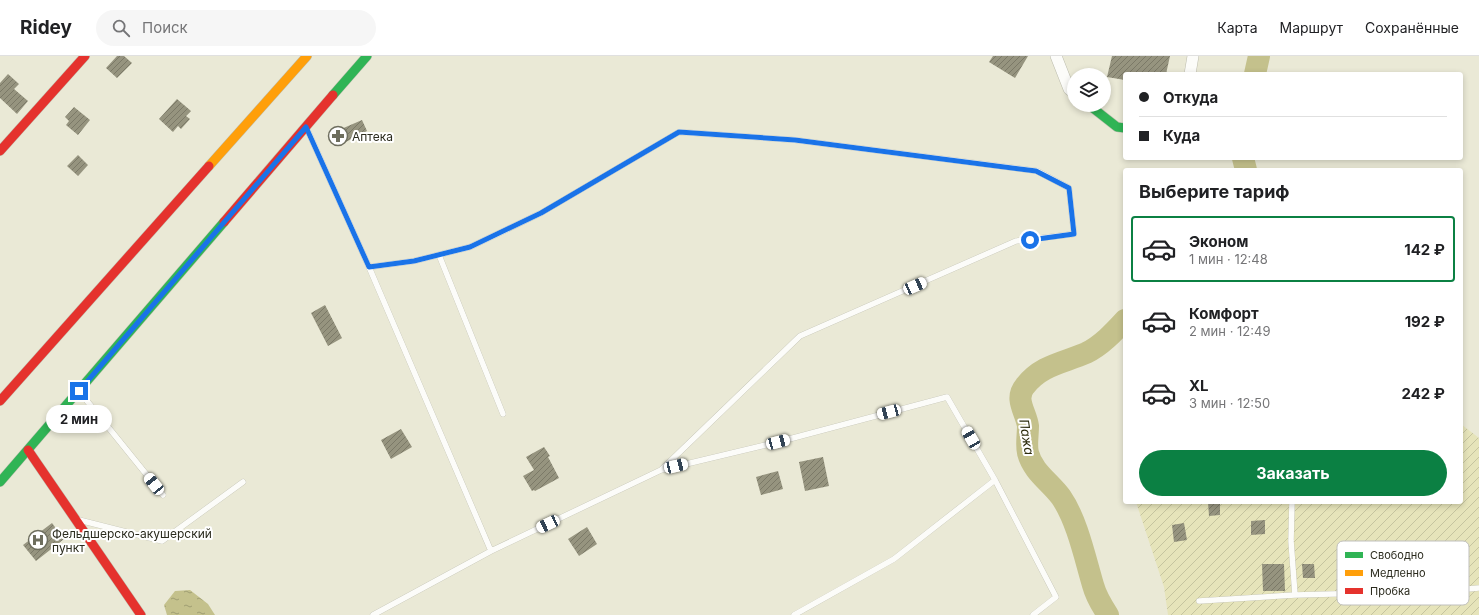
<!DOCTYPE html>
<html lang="ru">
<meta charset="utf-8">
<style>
:root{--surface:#fff;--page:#f6f6f6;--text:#202124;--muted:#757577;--line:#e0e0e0;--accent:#0b8043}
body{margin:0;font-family:Inter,sans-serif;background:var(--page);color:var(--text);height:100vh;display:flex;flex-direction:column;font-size:15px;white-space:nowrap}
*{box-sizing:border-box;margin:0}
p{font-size:13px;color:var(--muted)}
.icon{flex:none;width:22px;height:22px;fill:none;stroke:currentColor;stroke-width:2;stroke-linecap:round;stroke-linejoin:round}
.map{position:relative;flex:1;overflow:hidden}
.side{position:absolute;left:1123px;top:112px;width:340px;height:336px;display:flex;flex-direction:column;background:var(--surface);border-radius:4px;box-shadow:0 2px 6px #0003}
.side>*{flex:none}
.hud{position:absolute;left:1123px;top:16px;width:340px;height:88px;border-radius:4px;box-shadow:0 2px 6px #0003;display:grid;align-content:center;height:88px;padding:0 16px;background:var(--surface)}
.tools{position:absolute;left:1067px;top:12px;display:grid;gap:8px}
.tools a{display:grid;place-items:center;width:44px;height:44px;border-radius:50%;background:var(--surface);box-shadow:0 2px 6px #0003;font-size:20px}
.end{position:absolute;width:18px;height:18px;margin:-9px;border:5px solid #1a73e8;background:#fff;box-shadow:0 0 0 2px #fff}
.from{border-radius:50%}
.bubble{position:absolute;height:28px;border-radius:14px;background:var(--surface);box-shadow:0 2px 6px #0003;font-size:13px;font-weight:700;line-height:28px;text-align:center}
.car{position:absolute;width:12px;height:24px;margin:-12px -6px;border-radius:5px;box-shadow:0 0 3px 1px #0007;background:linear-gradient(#fff 24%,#345 0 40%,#fff 0 76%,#345 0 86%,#fff 0)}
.hud b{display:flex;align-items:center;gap:14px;height:38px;font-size:15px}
.hud b+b{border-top:1px solid var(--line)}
.hud i{width:10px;height:10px;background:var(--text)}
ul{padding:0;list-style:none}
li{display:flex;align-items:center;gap:12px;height:66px;margin:0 8px 6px;padding:0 8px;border:2px solid transparent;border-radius:4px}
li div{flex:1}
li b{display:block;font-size:15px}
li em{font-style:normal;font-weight:700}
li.on{border-color:var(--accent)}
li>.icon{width:36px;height:36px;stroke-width:1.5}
h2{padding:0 16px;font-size:18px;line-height:48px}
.button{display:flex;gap:8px;margin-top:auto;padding:8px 16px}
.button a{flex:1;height:46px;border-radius:24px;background:var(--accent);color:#fff;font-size:16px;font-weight:700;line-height:46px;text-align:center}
header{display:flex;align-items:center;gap:24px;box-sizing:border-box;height:56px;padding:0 20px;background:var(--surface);border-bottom:1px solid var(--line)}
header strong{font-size:19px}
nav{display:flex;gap:22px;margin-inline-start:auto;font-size:14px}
.search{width:280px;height:36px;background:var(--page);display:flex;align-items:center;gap:10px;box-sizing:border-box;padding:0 14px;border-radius:22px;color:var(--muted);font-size:15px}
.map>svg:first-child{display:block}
.garden{fill:url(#garden-furrows)}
.water{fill:url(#water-ripples)}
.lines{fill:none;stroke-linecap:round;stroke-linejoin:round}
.river{stroke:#c4c18c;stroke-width:22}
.building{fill:url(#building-hatch)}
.lane-casing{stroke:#bcbcad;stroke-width:6}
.street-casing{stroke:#bcbcad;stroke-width:12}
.fast-casing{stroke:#bcbcad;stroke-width:10}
.slow-casing{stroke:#bcbcad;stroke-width:10}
.jam-casing{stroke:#bcbcad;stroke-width:10}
.lane{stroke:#fcfcf9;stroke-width:5.5}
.street{stroke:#fcfcf9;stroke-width:11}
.fast{stroke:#30b455;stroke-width:9}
.slow{stroke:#ff9f0a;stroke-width:9}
.jam{stroke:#e5322d;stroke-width:9}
.route{stroke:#1a73e8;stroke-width:5}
.labels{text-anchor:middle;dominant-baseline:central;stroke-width:4;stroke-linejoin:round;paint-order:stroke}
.poi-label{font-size:12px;fill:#2b2b1e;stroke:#fff;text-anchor:start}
.water-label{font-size:13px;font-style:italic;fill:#2d2c0d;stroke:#fff}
.key{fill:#fff;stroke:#bfbfbc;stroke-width:1}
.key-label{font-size:11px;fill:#2b2b1e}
</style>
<header>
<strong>Ridey</strong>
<div class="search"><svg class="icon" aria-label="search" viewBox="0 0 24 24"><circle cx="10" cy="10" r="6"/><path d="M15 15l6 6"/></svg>Поиск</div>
<nav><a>Карта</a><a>Маршрут</a><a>Сохранённые</a></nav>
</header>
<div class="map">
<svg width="1479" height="559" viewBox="0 0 1479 559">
<defs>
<pattern id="garden-furrows" width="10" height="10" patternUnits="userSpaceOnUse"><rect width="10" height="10" fill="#e6e4ba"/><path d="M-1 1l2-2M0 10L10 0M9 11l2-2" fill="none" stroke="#c5c49f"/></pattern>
<pattern id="water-ripples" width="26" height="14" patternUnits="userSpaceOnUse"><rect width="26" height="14" fill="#c4c18c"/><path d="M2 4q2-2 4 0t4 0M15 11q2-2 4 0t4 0" fill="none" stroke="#9f9d72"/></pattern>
<pattern id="building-hatch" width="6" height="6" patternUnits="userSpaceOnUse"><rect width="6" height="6" fill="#96947f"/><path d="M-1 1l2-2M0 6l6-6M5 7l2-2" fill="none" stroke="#7b7967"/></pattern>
</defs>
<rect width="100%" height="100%" fill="#eae9d6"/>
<!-- garden -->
<path class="garden" d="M1461,368L1479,382V559H1168L1164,531L1136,446H1461Z"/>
<!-- water -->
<path class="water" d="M190,534L208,548L215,559H167L164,549L175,535Z"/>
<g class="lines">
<!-- river -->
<path class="river" d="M1255,18L1259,0
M1243,102L1246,114
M1108,559C1102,550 1096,540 1093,529C1085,502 1077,464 1061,441C1050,426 1033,416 1028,397C1026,389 1028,379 1028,370C1026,356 1014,343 1025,330C1041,309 1063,307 1086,297C1101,290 1114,276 1125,264"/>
</g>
<!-- building -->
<path class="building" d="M117,0H124L132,7L117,22L106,12Z
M993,0H1028L1015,22L989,6Z
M1112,0H1170L1166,18H1125V24L1107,21Z
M8,18L19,28L14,33L28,45L17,58L0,42V27Z
M177,43L191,55L186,60L190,63L181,73L178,70L173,76L159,63Z
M74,51L90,64L78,79L66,69L69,65L65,61Z
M362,64L367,75L338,90L332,77Z
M78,99L88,109L78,120L67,110Z
M325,249L342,282L328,290L311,257Z
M401,373L412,391L391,403L381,384Z
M544,391L550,400L548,401L559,422L535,435L534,434L532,435L523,420L534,414L526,401Z
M823,401L829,430L805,435L799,406Z
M778,415L783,433L761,439L756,421Z
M1208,446H1220V459L1209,460Z
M1265,464V478L1251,479V465Z
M52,467L64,483L36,505L23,489Z
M1184,467L1187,484L1174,486L1172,469Z
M587,471L597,488L579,500L568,483Z
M1262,508H1284L1285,535H1263Z
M1302,508H1314L1315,522H1303Z"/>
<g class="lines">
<defs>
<path id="lane" d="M307,73L369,211L491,495
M439,199L503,358
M369,211L414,205L470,191L541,157L679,76L795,84L1037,115L1069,132L1074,178L1016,185L800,280L661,414
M79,335L163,439
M1292,446L1291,485L1295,539L1445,535L1479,532
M79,464L162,485L243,426
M1199,545L1295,539
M373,559L491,495L661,414L778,386L947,341L995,424
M794,559L894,503L995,424L1056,541L1033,559"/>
<path id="street" d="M1056,0L1069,33L1074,37
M1190,18L1193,0"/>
<path id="fast" d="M333,39L367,0
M1089,49L1117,71L1125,72
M0,426L224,166"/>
<path id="slow" d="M209,110L307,0"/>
<path id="jam" d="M0,95L85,0
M224,166L333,39
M0,345L209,110
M28,394L141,559"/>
</defs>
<!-- lane casing -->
<use href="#lane" class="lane-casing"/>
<!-- street casing -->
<use href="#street" class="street-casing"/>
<!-- fast casing -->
<use href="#fast" class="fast-casing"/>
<!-- slow casing -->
<use href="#slow" class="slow-casing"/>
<!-- jam casing -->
<use href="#jam" class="jam-casing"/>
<!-- lane -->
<use href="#lane" class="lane"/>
<!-- street -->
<use href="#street" class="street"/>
<!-- fast -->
<use href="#fast" class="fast"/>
<!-- slow -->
<use href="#slow" class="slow"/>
<!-- jam -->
<use href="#jam" class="jam"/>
</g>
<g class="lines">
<!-- route -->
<path class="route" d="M79,335L306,71L369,211L414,205L470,191L541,157L679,76L795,84L1036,115L1069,132L1074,178L1030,184"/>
</g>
<!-- icons -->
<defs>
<symbol id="pharmacy-ring" viewBox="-11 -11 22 22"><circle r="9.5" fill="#fff" stroke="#6e6e5e" stroke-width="1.5"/><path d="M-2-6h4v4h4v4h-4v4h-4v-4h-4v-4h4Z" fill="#6e6e5e"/></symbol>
<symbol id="hospital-ring" viewBox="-11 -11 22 22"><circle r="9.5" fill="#fff" stroke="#6e6e5e" stroke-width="1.5"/><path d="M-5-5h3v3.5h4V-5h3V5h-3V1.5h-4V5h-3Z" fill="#6e6e5e"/></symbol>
</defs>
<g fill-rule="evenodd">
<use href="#pharmacy-ring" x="327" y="69" width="22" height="22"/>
<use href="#hospital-ring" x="27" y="473" width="22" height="22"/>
</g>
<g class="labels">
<!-- poi labels -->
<g class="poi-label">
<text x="352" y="80">Аптека</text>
<text x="52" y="477">Фельдшерско-акушерский<tspan x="52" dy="14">пункт</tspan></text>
</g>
<!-- water labels -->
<g class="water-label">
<text transform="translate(1027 381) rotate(81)">Пажа</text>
</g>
</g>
<!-- legend -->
<rect x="1337" y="485" width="132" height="64" rx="6" class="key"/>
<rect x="1345" y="496" width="18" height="6" fill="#30b455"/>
<rect x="1345" y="514" width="18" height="6" fill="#ff9f0a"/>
<rect x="1345" y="532" width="18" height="6" fill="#e5322d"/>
<g class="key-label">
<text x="1370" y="503">Свободно</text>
<text x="1370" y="521">Медленно</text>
<text x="1370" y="539">Пробка</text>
</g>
</svg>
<div class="tools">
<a><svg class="icon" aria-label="layers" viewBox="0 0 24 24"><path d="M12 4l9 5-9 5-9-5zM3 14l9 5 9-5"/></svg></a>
</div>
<i class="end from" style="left:1030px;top:184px"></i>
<i class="end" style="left:79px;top:335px"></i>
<div class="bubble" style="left:46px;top:349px;width:66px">2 мин</div>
<i class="car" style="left:915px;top:230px;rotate:66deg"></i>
<i class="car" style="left:889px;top:356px;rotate:255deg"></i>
<i class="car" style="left:971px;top:382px;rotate:330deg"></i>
<i class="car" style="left:778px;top:386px;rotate:75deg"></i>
<i class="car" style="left:676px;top:410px;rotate:77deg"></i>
<i class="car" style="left:154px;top:428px;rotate:321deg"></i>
<i class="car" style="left:548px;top:468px;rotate:245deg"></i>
<div class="hud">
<b><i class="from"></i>Откуда</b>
<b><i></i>Куда</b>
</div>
<section class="side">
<h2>Выберите тариф</h2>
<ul>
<li class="on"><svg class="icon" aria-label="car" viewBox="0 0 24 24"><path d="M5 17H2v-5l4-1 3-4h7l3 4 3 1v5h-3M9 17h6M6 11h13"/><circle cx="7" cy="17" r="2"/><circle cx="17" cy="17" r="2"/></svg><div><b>Эконом</b><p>1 мин · 12:48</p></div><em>142 ₽</em></li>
<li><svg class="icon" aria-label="car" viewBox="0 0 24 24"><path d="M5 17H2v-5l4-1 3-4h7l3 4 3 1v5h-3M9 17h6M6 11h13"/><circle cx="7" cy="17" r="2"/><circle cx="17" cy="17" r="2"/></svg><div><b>Комфорт</b><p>2 мин · 12:49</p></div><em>192 ₽</em></li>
<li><svg class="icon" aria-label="car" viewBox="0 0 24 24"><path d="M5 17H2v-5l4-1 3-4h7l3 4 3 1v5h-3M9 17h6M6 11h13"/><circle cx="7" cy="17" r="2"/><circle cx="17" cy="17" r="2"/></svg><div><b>XL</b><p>3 мин · 12:50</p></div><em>242 ₽</em></li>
</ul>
<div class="button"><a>Заказать</a></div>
</section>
</div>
